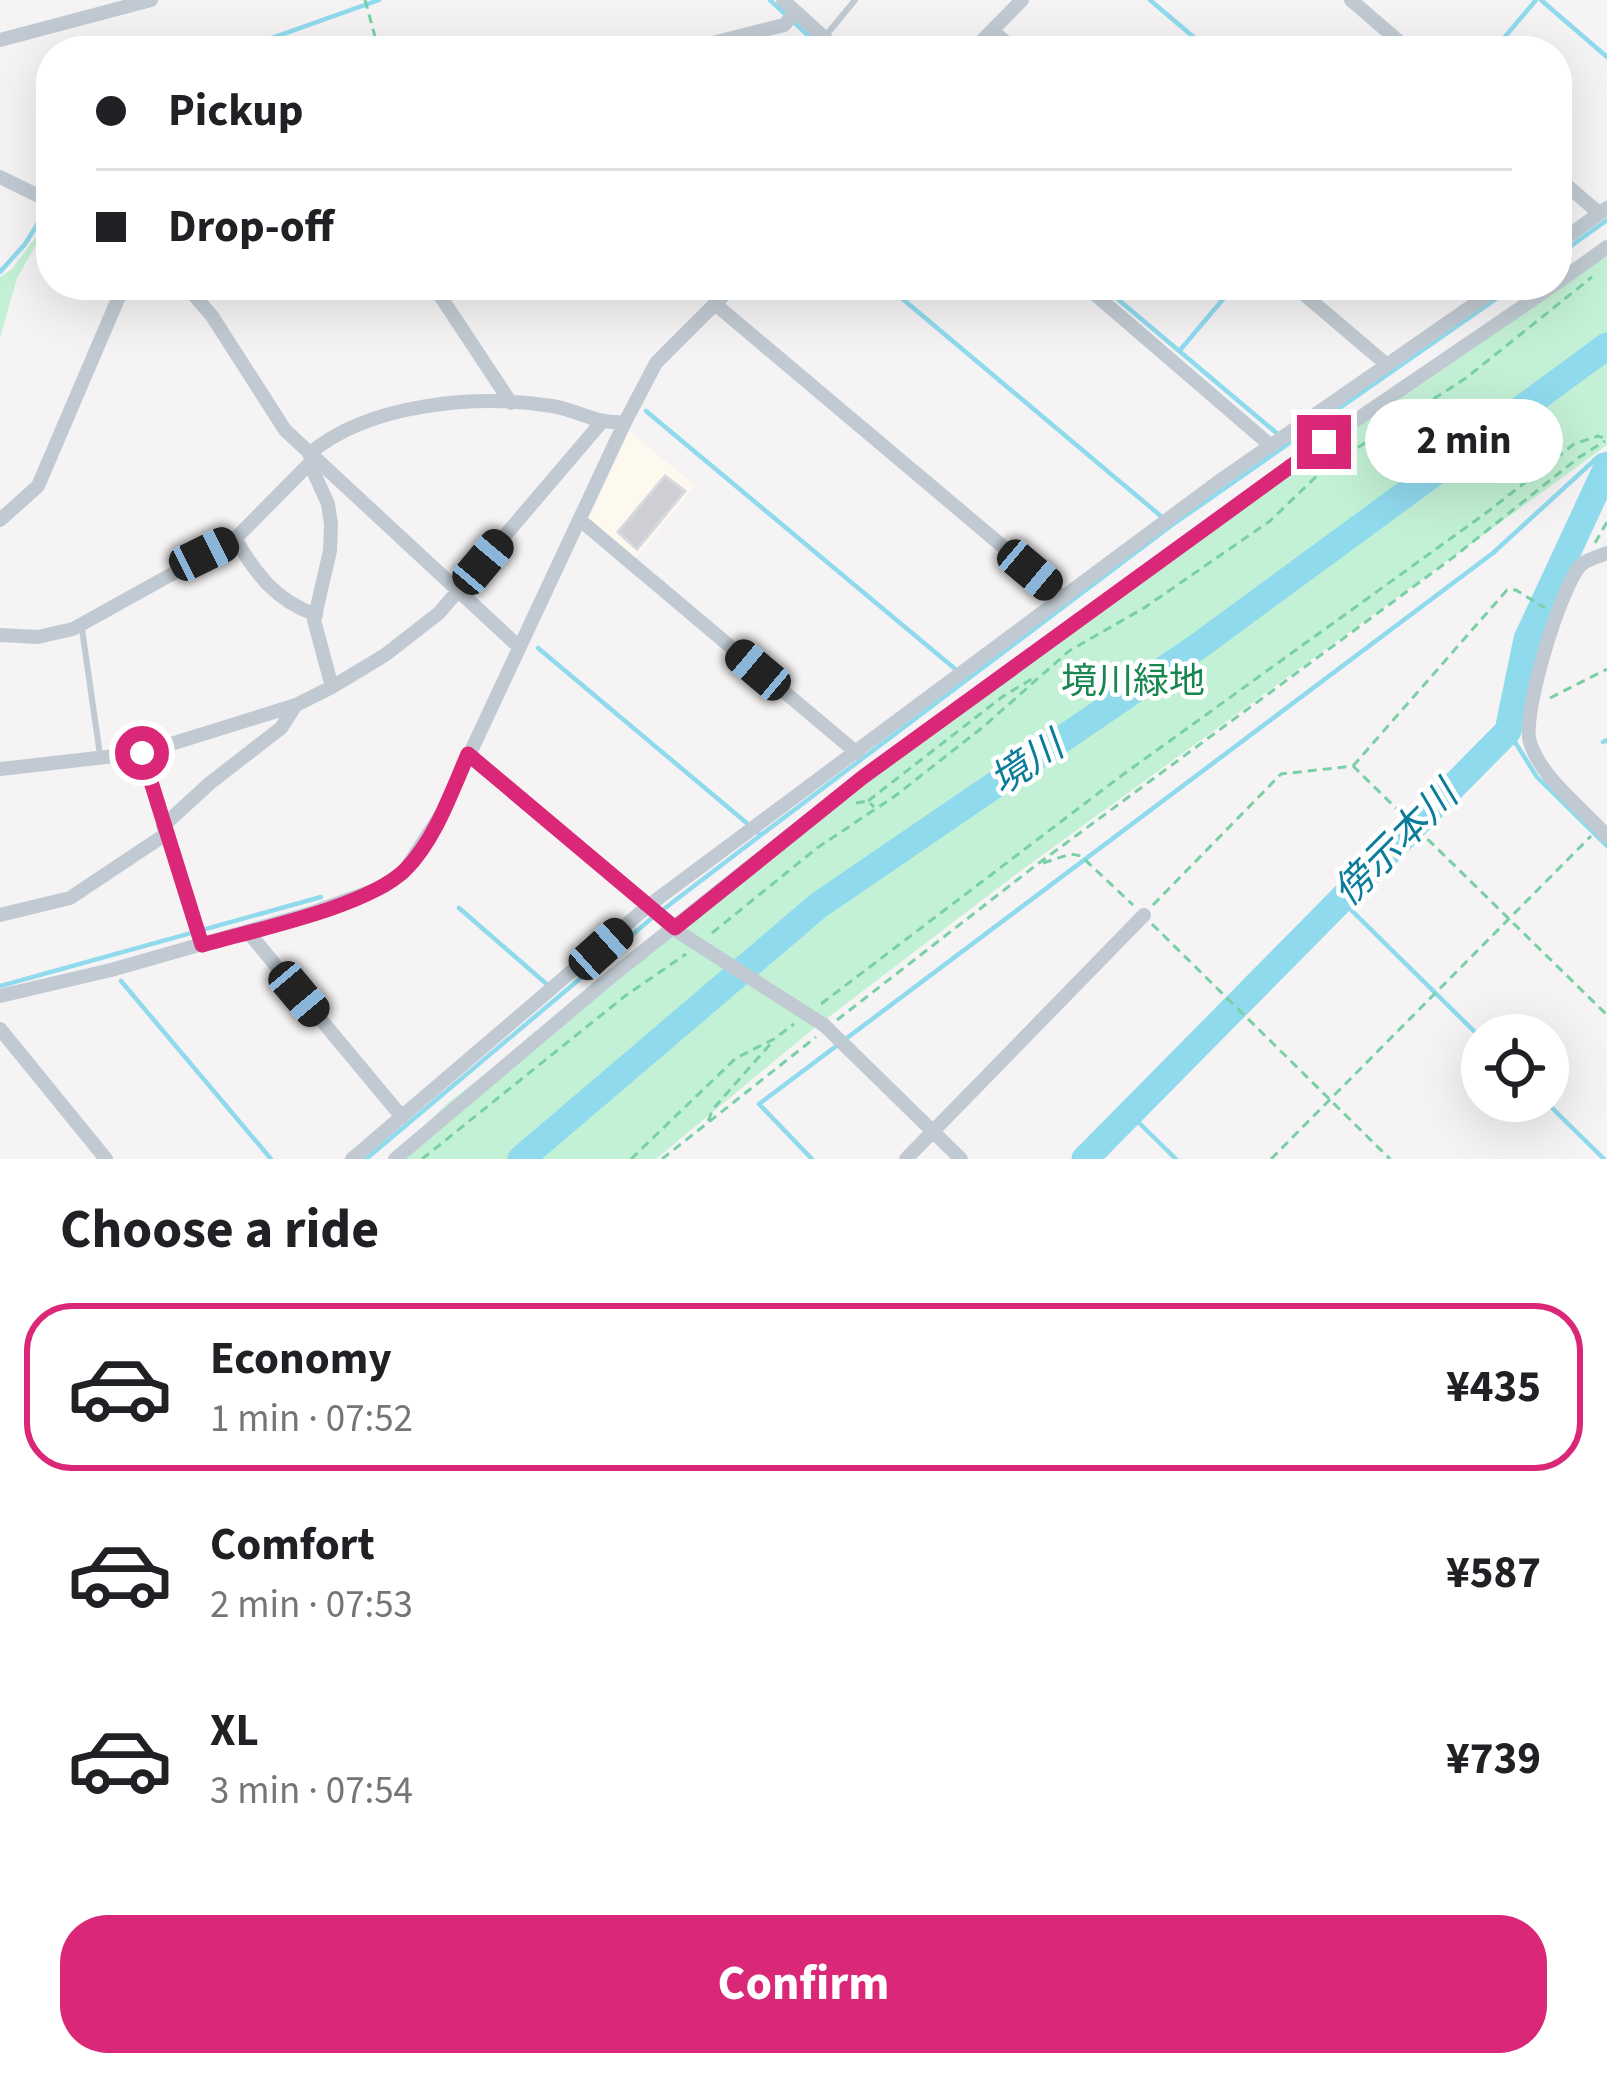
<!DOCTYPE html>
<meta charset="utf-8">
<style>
:root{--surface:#fff;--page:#f2f2f2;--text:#202124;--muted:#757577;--line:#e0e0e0;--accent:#db2777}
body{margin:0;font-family:"Source Sans 3","Noto Sans JP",sans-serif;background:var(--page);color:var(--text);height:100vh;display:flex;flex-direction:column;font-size:45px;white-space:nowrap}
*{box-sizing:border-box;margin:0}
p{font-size:39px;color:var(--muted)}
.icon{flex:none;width:66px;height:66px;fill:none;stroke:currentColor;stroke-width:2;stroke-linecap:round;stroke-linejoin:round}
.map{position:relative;height:1159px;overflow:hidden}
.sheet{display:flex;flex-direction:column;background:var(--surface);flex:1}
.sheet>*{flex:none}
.top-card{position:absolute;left:36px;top:36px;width:1536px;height:264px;border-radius:48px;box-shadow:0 12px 48px #0002;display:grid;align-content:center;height:264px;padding:0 60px;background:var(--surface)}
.controls{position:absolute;left:1461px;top:1014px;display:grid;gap:24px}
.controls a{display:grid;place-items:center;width:108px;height:108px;border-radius:50%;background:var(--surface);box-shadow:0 12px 48px #0002;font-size:60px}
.end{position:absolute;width:54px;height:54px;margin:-27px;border:15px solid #db2777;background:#fff;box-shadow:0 0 0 6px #fff}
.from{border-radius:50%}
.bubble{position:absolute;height:84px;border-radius:42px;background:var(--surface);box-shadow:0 12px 48px #0002;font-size:39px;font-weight:700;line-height:84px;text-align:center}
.car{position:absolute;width:36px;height:72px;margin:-36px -18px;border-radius:15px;box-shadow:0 0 9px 3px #0007;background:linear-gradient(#222 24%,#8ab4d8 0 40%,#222 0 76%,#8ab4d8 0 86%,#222 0)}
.top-card b{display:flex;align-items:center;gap:42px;height:114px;font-size:45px}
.top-card b+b{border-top:3px solid var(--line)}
.top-card i{width:30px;height:30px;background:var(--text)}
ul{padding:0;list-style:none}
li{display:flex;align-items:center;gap:36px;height:168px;margin:0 24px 18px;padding:0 36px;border:6px solid transparent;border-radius:48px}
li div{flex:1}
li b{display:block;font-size:45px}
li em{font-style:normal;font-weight:700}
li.selected{border-color:var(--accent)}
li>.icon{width:108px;height:108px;stroke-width:1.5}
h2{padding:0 60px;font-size:54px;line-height:144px}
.cta{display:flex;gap:24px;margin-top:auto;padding:24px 60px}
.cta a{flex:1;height:138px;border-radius:48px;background:var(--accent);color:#fff;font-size:48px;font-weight:700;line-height:138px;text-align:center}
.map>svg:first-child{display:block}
.commercial{fill:#fdf9ef}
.green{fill:#c3f1d5}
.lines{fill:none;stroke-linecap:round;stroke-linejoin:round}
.stream{stroke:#90daee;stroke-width:4.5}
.river{stroke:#90daee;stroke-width:27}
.building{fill:#cdcfd5;stroke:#d7d9de;stroke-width:3}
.path{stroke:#7ad0a6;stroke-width:3;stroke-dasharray:9 6;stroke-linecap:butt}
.lane{stroke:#c1cad2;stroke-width:6}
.street{stroke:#c1cad2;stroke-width:14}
.street-bridge{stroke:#c1cad2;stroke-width:14}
.route{stroke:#db2777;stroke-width:15}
.labels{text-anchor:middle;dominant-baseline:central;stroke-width:9;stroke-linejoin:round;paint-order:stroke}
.park-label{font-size:36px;fill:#17864f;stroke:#fff}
.water-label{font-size:39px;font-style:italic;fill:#0c7c9b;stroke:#fff}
</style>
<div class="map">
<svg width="1607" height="1159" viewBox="0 0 1607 1159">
<rect width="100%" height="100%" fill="#f5f3f3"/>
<!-- commercial -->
<path class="commercial" d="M629,431L695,485L633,561L589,519Z"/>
<!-- green -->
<path class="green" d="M38,234L41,236L17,278L0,338V277L12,269Z
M1607,252V445L1015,875L813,1029L656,1159H389L449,1102L1078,613Z"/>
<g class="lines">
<!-- stream -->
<path class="stream" d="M770,0L825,51
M1150,0L1210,51
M1541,0L1607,57
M235,51L379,0
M1493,51L1536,0
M1557,256L1607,220
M0,272L25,244L50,204
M886,285L1162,517
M1101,285L1280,436
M1181,349L1235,285
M646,411L960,673
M538,648L761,835
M1508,731L1537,777L1607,846
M1603,742L1607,740
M1340,899L1482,1039
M459,908L550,987
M121,981L271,1159
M0,986L321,897
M1545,1101L1604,1159
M1129,1113L1176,1159
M366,1159L652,918L761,835L1172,525L1516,285
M812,1159L759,1104L1493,553L1599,456L1607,454"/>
<!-- river -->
<path class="river" d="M521,1159L819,905L1200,645L1607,346
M1085,1159L1508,731L1527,639L1607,467"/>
</g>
<!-- building -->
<path class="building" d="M665,476L685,491L637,549L618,532Z"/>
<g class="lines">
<!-- path -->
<path class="path" d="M365,0L379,51
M1595,543L1607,522
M1550,698L1607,669
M1353,766L1507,590H1516L1545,608
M868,801L1002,697L1035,677
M856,803L868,801L874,807
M1043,863L1071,854L1081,856L1133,905
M1153,905L1281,774L1353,766L1607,1015
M1152,924L1390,1159
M712,933L817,848L895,796L983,727L1069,651L1144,608L1270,521L1323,470L1466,378L1592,277
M821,1004L1121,776L1486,513L1574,444L1598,436L1607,439
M837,1020L1035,866L1455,556L1578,458L1605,441
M708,1121L713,1109L773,1041
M422,1159L625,996L686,954
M631,1159L736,1058L774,1039L794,1024
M662,1159L816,1037
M1271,1159L1591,836"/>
<!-- lane -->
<path class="lane" d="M827,34L855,0
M82,629L100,755"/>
<!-- street -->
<path class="street" d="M783,0L839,51
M1351,0L1410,51
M993,31L1016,51
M0,40L151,0
M681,51L784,25L796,12
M972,51L1022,0
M0,177L51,202
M1557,177L1599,213
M1557,244L1607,208
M1557,283L1607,247
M185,285L212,316L285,430L519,647
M433,285L511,403
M1084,285L1270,445
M1293,285L1386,364
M715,304L1064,598
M309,454C369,403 477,394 552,406C581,411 594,424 625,422
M310,464L328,504L331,524L330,551L314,620L332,687
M0,520L38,486L124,285
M580,520L857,753
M235,539C257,575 275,600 316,615
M1607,553C1600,556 1587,559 1581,565C1561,585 1521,716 1530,742C1541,778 1582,808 1607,836
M0,635L38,637L73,629L235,539L314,459
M142,753L202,945
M468,754L680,933
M0,769L142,753L296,705L332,687L385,655L439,613L600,424
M163,826L210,783L281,728L296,705
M0,915L70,898L166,834
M248,932L402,1117
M0,996L111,970L308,914L383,887L403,873L442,813L625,422L656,363L734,285
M824,1025L961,1159
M0,1029L106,1159
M352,1159L648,906L1218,482L1502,285
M395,1159L612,976L863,777L1324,442L1554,285
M906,1159L1144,915"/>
<!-- street-bridge -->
<path class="street-bridge" d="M680,933L824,1025"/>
</g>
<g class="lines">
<!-- route -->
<path class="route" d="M142,753L202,945C254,930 367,907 405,870C435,840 451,793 468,754L675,928L863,777L1324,442"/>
</g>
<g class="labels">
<!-- park labels -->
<g class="park-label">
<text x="1133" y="681">境川緑地</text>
</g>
<!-- water labels -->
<g class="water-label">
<text transform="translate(1027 764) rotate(-34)">境川</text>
<text transform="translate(1396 844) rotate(-45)">傍示本川</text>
</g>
</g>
</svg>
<div class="controls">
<a><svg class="icon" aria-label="locate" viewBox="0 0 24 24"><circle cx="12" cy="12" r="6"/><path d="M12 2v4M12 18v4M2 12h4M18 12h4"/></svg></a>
</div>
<i class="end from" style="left:142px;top:753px"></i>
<i class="end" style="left:1324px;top:442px"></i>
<div class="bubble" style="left:1365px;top:399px;width:198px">2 min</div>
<i class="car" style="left:204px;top:554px;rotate:64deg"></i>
<i class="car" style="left:483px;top:562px;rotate:40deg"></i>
<i class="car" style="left:1030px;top:570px;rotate:130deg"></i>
<i class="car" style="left:758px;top:670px;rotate:310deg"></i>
<i class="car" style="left:601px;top:949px;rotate:48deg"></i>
<i class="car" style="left:299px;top:994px;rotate:140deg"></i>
<div class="top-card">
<b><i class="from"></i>Pickup</b>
<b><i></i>Drop-off</b>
</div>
</div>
<section class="sheet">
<h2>Choose a ride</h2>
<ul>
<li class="selected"><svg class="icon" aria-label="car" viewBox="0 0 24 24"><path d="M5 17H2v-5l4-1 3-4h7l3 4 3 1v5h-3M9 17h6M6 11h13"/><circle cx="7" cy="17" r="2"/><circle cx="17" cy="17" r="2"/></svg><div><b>Economy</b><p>1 min · 07:52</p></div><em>¥435</em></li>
<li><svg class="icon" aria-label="car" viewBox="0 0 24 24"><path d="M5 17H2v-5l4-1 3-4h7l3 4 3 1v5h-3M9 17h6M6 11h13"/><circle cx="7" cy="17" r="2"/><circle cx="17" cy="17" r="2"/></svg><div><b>Comfort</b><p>2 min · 07:53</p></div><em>¥587</em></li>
<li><svg class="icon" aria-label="car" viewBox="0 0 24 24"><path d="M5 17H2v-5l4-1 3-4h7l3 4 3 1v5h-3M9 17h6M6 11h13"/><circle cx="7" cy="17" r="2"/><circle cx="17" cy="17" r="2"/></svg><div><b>XL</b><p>3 min · 07:54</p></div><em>¥739</em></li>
</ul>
<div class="cta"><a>Confirm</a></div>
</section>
